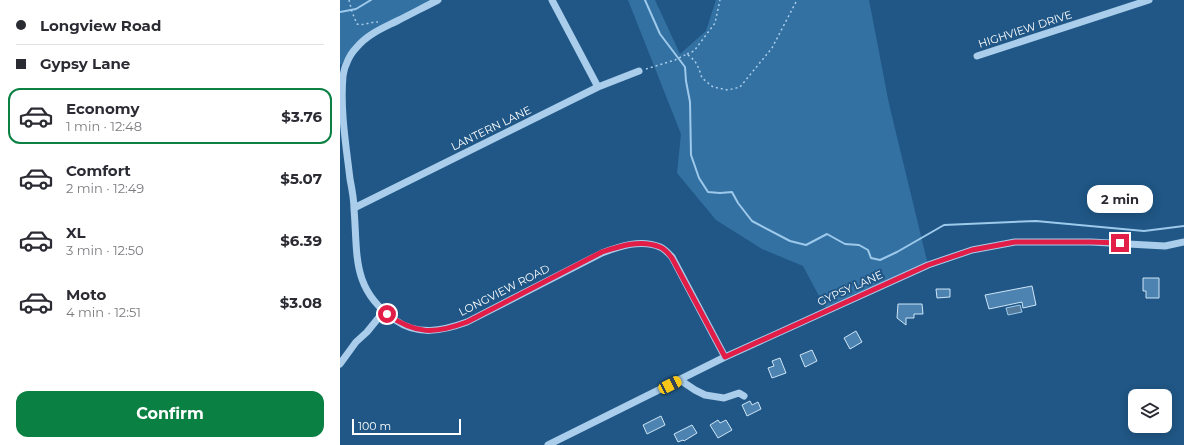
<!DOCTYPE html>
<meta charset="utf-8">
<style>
:root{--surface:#fff;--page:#f2f2f3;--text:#2b2b33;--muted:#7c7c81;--line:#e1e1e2;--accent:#0b8043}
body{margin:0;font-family:Montserrat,sans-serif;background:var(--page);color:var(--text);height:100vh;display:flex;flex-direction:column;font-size:15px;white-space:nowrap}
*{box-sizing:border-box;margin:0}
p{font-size:13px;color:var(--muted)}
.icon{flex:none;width:22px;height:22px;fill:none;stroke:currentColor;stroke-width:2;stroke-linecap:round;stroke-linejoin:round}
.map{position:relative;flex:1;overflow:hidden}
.sheet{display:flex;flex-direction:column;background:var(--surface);width:340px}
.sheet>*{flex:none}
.banner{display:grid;align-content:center;height:88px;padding:0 16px;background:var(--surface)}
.controls{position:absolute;left:788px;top:389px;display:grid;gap:8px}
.controls a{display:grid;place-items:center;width:44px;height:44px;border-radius:8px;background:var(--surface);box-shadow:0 2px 10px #0003;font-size:20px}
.scale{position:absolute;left:12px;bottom:10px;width:109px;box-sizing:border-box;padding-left:4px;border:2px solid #fff;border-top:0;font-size:11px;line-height:14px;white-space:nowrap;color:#fff;-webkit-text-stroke:3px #205786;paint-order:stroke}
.end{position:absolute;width:18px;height:18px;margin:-9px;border:5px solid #e11d48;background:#fff;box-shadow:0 0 0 2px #fff}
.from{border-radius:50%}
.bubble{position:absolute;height:28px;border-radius:12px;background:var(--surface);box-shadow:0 2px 10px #0003;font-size:13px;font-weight:700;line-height:28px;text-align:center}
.car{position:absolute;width:12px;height:24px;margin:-12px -6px;border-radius:5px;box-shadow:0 0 3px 1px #0007;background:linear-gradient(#f5c518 24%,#345 0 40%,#f5c518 0 76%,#345 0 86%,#f5c518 0)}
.banner b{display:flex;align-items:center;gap:14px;height:38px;font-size:15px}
.banner b+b{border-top:1px solid var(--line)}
.banner i{width:10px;height:10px;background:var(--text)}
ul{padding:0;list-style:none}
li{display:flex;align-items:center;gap:12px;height:56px;margin:0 8px 6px;padding:0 8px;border:2px solid transparent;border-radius:12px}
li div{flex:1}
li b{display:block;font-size:15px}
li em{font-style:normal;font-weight:700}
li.selected{border-color:var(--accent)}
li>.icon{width:36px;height:36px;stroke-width:1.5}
.cta{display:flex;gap:8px;margin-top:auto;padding:8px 16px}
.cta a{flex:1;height:46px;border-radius:12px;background:var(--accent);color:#fff;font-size:16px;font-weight:700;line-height:46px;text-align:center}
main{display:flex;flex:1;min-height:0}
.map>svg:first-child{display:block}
.green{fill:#3471a3}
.water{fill:#547b9c;stroke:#9dc9eb}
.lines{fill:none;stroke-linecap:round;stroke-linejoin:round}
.stream{stroke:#9dc9eb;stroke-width:2}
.building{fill:#4d83b0;stroke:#cee5f7}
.path{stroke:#a9cdea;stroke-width:1.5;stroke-dasharray:2 3;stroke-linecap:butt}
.minor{stroke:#a9cdea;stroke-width:7}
.route{stroke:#e11d48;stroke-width:5}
.labels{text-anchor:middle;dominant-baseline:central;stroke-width:4;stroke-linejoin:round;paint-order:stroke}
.street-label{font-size:11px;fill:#fff;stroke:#205786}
</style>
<main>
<section class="sheet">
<div class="banner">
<b><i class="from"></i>Longview Road</b>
<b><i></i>Gypsy Lane</b>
</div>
<ul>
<li class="selected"><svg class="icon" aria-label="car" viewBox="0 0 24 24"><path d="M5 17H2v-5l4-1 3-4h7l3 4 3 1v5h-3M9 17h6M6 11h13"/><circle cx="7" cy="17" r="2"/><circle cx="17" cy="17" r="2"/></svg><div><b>Economy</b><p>1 min · 12:48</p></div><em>$3.76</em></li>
<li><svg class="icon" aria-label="car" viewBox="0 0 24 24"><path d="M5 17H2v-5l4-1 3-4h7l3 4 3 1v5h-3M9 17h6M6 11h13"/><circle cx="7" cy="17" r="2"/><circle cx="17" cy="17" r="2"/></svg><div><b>Comfort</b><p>2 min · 12:49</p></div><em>$5.07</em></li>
<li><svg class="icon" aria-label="car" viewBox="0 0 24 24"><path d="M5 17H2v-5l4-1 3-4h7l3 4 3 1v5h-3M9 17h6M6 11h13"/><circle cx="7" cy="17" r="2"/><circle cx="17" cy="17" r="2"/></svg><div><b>XL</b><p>3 min · 12:50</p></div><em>$6.39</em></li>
<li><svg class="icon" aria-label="car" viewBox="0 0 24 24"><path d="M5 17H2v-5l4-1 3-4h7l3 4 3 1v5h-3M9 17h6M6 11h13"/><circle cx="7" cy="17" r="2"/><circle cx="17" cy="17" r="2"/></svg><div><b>Moto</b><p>4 min · 12:51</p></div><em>$3.08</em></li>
</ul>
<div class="cta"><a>Confirm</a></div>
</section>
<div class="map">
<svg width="844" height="445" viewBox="0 0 844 445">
<rect width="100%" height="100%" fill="#205786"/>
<!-- green -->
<path class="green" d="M0,0H98L34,32L5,66L0,64Z
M288,0H315L340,54L366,31L376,0H529L549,104L588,265L487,311L463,266L422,249L376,220L337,173L341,134Z"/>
<!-- water -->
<path class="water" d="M680,305L682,312L668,315L666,308Z"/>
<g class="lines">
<!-- stream -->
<path class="stream" d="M305,0L320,34L345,67L346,81L350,102L351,155L359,178L368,192L380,193L392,192L398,203L412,221L450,241L466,245L487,234L505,244L519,245L528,250L531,258L540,260L557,252L604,225L696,221L804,231L844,226
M0,12L16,9L31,0"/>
</g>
<!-- building -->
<path class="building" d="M803,278H819V298H806V291H803Z
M692,286L696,305L683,308L682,302L649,309L645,295Z
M596,289H610V297L597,298Z
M558,304H582L583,314H574V318H566V325L557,318Z
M516,331L522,342L510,349L504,338Z
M472,350L477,361L465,367L460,355Z
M440,358L446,373L432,378L428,368L434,366L432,361Z
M410,401L412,405L418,402L421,409L407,416L402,405Z
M321,416L325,425L307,434L303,425Z
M378,420L380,423L386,420L392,430L378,438L370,425Z
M352,425L357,433L344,441L343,440L338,442L334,434Z"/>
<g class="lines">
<!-- path -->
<path class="path" d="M9,0L12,12L17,24C24,26 29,22 38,22
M347,54L354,51L375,23L380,0
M306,69L335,60L347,54L355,61L359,69L362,78L373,87L388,90L400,87L432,48L457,0"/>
<!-- minor -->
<path class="minor" d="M98,0C84,7 71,14 57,21C43,28 28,34 17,47C13,51 8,59 6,65C4,68 4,72 3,76C0,110 6,145 10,179C12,189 14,199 14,209C18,256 11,289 55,320C78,336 102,331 127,322L262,253C280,246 301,239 320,247C325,249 329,254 332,257L385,357
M212,0L258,87
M637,56L809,0
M14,208L258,87L299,71
M0,364L16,342L27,332L44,311
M340,380L355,390L365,395L384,398L399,393L404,396
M208,445L385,357L588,265L632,250L675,242H751L825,246L844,242"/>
</g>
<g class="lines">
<!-- route -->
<path class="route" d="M47,314C76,335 95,334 127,322L262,252C280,246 301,239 320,247C325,249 329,254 332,258L385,357L588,265L632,250L675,242H751L780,243"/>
</g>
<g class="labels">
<!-- street labels -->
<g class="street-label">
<text transform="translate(685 29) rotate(-18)">HIGHVIEW DRIVE</text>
<text transform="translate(151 128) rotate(-26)">LANTERN LANE</text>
<text transform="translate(510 288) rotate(-24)">GYPSY LANE</text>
<text transform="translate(164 290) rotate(-27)">LONGVIEW ROAD</text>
</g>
</g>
</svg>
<div class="controls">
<a><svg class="icon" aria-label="layers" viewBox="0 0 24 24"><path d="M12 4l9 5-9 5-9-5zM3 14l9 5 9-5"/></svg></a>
</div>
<div class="scale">100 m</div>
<i class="end from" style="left:47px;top:314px"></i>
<i class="end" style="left:780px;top:243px"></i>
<div class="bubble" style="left:747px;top:185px;width:66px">2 min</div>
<i class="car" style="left:330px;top:385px;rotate:63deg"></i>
</div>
</main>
